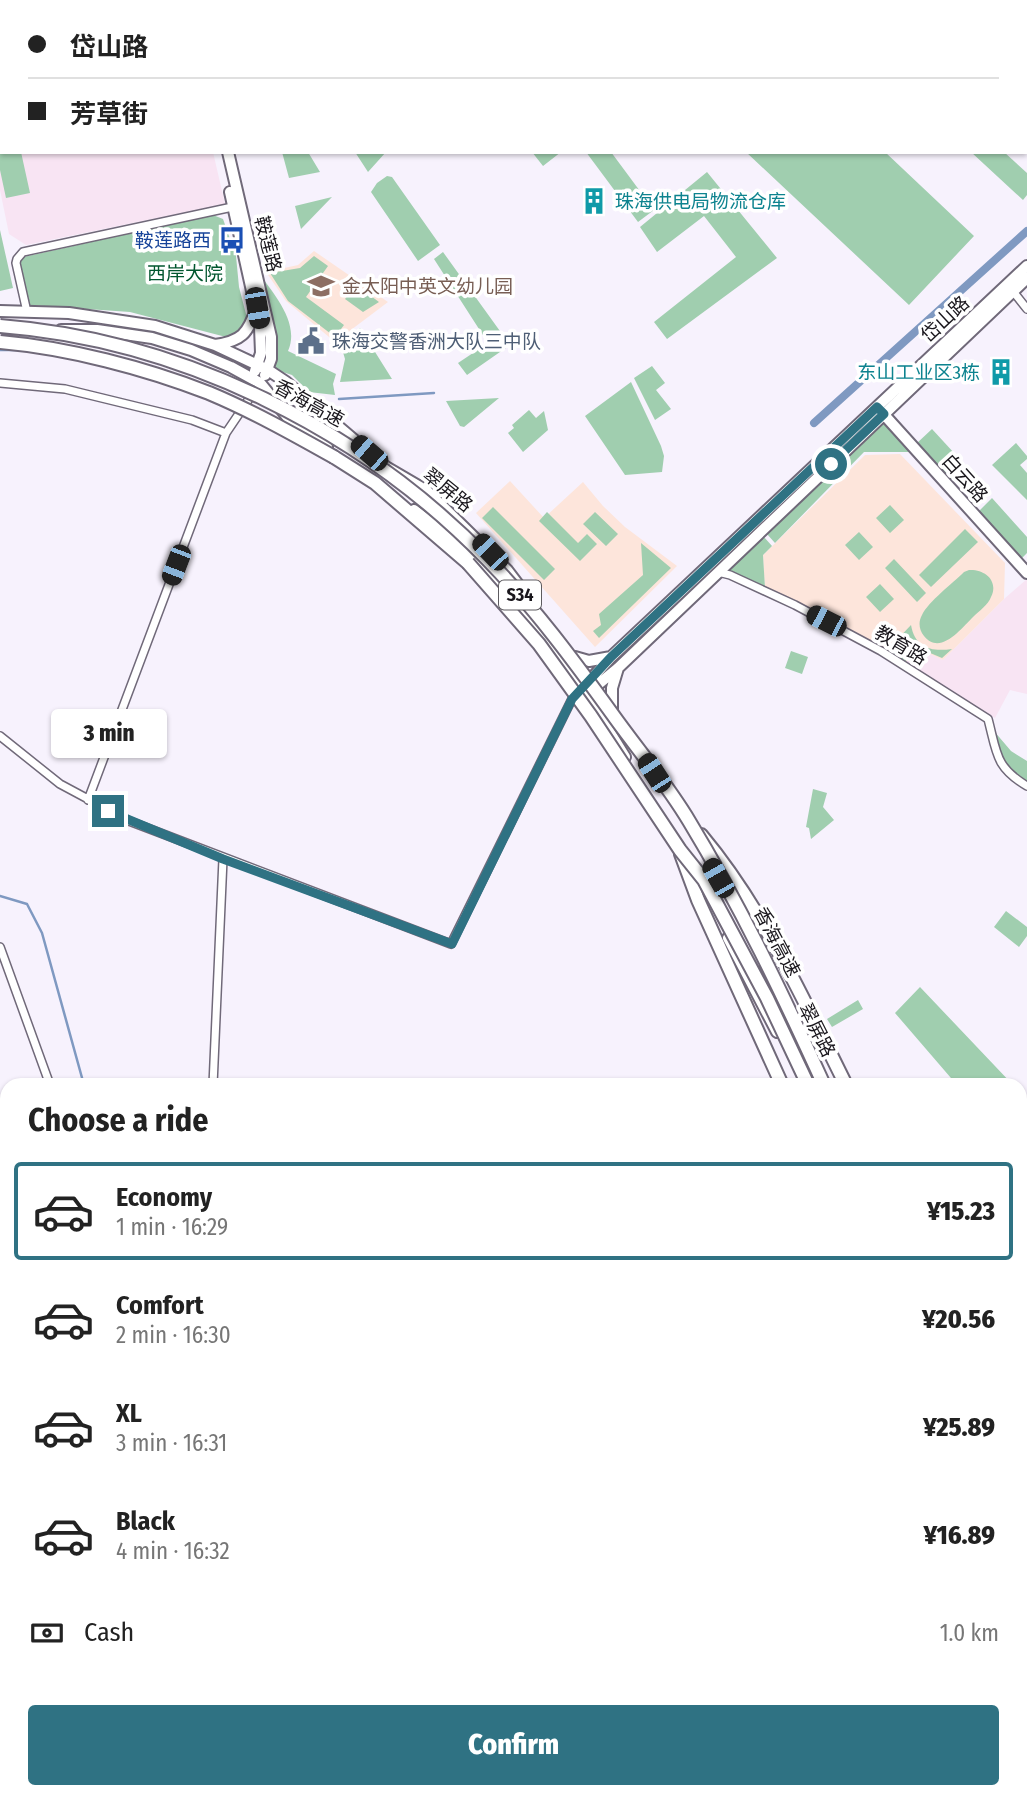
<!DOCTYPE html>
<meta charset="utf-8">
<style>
:root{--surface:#fff;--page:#f6f6f6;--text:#222;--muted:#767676;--line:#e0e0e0;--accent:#2f7283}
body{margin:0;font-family:"Fira Sans Condensed","Noto Sans SC",sans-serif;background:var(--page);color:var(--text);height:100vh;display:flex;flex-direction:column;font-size:26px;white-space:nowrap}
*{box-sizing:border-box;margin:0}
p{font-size:23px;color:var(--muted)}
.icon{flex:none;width:38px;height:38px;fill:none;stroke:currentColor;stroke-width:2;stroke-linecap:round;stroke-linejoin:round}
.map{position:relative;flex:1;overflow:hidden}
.drawer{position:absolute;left:0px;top:1078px;width:1027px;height:721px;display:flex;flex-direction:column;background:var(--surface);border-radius:21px 21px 0 0;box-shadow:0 2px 5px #0004}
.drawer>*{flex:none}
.top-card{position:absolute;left:0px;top:0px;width:1027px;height:154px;box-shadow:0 2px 5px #0004;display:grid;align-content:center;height:154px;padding:0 28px;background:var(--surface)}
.end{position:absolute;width:32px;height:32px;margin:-16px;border:9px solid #2f7283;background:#fff;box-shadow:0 0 0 4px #fff}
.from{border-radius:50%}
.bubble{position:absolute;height:49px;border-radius:7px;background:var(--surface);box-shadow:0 2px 5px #0004;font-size:23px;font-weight:800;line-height:49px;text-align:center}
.car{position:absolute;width:21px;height:42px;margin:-21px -10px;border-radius:9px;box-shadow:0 0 5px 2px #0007;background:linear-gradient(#222 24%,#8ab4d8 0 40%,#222 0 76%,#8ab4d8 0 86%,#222 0)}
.top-card b{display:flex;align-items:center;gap:24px;height:66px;font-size:26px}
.top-card b+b{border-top:2px solid var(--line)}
.top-card i{width:18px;height:18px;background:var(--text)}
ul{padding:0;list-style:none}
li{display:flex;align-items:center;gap:21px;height:98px;margin:0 14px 10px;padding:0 14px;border:4px solid transparent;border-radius:7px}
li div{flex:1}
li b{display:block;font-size:26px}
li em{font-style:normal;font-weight:800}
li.active{border-color:var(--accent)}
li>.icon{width:63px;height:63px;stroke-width:1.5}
h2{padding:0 28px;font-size:32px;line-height:84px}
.pay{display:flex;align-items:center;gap:18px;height:77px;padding:0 28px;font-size:26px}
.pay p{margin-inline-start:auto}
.button{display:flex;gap:14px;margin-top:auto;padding:14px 28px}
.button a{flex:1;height:80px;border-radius:7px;background:var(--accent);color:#fff;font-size:28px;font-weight:800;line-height:80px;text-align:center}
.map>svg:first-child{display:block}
.commercial{fill:#f8e4f3}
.education{fill:#fde5db}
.green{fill:#a0ceaf}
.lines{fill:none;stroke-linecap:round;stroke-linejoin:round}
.stream{stroke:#7f99c1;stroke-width:2.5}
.canal{stroke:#7f99c1;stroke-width:8}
.street-casing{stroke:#706979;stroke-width:10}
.secondary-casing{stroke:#706979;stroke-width:14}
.primary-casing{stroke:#706979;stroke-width:14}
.highway-casing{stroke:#706979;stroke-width:16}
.street{stroke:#fff;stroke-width:7}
.secondary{stroke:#fff;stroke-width:10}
.primary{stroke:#fff;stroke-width:10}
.highway{stroke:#fff;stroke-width:12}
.highway-bridge-casing{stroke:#706979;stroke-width:16;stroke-linecap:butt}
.highway-bridge{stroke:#fff;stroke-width:12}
.route{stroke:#2f7283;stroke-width:9}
.labels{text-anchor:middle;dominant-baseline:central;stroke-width:7;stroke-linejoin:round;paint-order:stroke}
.shield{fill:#fff;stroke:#5e5c60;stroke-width:2}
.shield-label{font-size:18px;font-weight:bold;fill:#19161c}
.culture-label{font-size:19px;fill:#0d838f;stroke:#fff;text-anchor:start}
.transit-label{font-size:19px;fill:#164399;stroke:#fff;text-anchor:end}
.street-label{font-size:19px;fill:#19161c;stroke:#fff}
.park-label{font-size:19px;fill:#02562f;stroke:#fff}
.education-label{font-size:19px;fill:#785e54;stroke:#fff;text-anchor:start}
.service-label{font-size:19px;fill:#4e5e75;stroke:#fff;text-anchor:start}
</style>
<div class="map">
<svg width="1027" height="1799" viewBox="0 0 1027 1799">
<rect width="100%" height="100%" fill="#f7f2fd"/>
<!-- commercial -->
<path class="commercial" d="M0,0H179V2H2V152H213L225,204L26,245L9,234L0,190Z
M1027,579V694L1010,690L995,718L904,665L917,648L943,660L1004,599Z"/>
<!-- education -->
<path class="education" d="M314,251L388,302L335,342L286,301L266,272L298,265Z
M900,454L1005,563L1004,599L943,660L917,648L904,665L765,591L763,555L865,455Z
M510,481L544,518L583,482L603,506L625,527L677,566L595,647L476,513Z"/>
<!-- green -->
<path class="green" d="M593,0H717L719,2H590Z
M932,0H1027V83L1026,2Z
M21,152L30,193L6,198L0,170V153Z
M282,152H308L320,172L289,178Z
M355,152H386L368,172Z
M532,152H561L543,166Z
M586,152H611L654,210L638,222Z
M746,152H885L974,236L909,305Z
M971,152H1004L1027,173V195L1023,200Z
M707,172L777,258L667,339L654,322L736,257L704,216L657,252L640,227Z
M387,176L392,177L440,245L418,261L371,192L377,183Z
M332,197L301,229L295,206Z
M213,215L223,219L236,256L239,287L247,318L241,330L226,337L130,312L30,305L19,258Z
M0,230L13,288L0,291Z
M443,252L510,345L467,375L458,363L488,343L434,259Z
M314,256L328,266L306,297L344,325L335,337L288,301L270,273L300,268Z
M256,269C271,291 301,322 288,351L336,374L333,384L335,395L309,392L292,375L267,367L271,349Z
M356,285L379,302L363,312L345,299Z
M360,328L392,379L340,382L345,359L340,342Z
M652,366L665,383L656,390L671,409L655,420L634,378Z
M631,382L661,446L664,456L662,472L625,475L585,416Z
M499,398L464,427L460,426L446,401Z
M529,410L536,418L544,411L548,430L523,452L508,433L514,428L512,425Z
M881,413L917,452H864L775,543L759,525Z
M932,429L966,466L951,480L916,444Z
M1016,443L1027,456V459L1020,465L1027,473V500L992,465Z
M992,498L1027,537V553L1022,558L979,511Z
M890,505L904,520L890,533L876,518Z
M493,507L555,569L544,580L482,518Z
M547,512L578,543L587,534L597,544L580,561L539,521Z
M595,512L618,534L606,546L583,524Z
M755,527L772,546L763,555L765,588L712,567Z
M965,529L978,542L931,587L919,575Z
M859,532L873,547L859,560L845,545Z
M641,543L671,568L599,638L593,631L601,625L599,614L643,575Z
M894,559L926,593L917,602L885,568Z
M969,570C985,569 999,581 991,597C988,605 979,611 973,617C961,629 940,656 924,636C919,630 918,622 922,615C928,602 953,583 964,572Z
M880,584L894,599L880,612L866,597Z
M911,625C915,648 931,652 952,649L942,658L916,647L904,663L888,653L893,644Z
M791,651L808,657L802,674L785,668Z
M994,731L1011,751L1027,761V783L1002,762Z
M813,789L827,793L823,807L834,820L811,839L809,828L806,827Z
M1006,911L1027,927V936L1019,947L994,927Z
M920,987L1013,1085H957L895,1013Z
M858,1000L863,1009L832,1027L827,1019Z
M1020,1093L1027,1100V1145L1020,1149Z
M1020,1177L1027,1192V1403L1020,1406Z"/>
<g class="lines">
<!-- stream -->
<path class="stream" d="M0,350H23
M339,399L434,393
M0,896L27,904L42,933L84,1085"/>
<!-- canal -->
<path class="canal" d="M814,423L1027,231"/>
<defs>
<path id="street" d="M1012,290L1027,309
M27,312L16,263L17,259L23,252L237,206
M0,383L65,389L192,420L226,433
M718,572L730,575L795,605L881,651L988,719C997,753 995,767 1027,786
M0,736L60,784L129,821L451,944L572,699L577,694
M88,800L226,433L253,393
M0,947L50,1085
M213,1085L223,859
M78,1792L79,1799"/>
<path id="secondary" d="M191,0L192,2
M228,152L271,337V359L265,375
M230,192L260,327L261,353L255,371
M0,311L69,313L155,326L215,345L268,370L286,382L386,467L427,491L507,570L523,591
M61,330H97L152,338L191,350L231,367L260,383L294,425L327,447
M215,345C241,341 248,334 256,309
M879,409L1027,573
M414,510L455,541L499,586L543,638L583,689L625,757
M575,657L589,661L611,657
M585,686L611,657L1027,266
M589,692L618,668L1027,278
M612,709V688L618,668
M728,938L777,1032
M1020,1615L1027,1633"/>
<path id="primary" d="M902,0L904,2
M924,0L926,2
M1026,89L1027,90
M1026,108L1027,109
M593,1792L596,1799
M610,1792L612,1799"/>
<path id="highway" d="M334,457L375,483L468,563
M701,835C763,909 803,999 846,1085
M681,854L698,900L782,1085
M1020,1486L1027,1501
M1020,1501L1027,1517
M1020,1536L1027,1551
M1020,1577L1027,1593
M1020,1602L1027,1613
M1020,1665L1027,1679
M952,1792L1027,1799
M456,1799L513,1792"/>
</defs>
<!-- street casing -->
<use href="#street" class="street-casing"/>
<!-- secondary casing -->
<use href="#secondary" class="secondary-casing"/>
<!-- primary casing -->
<use href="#primary" class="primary-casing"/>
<!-- highway casing -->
<use href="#highway" class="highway-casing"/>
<!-- street -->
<use href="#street" class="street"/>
<!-- secondary -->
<use href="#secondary" class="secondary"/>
<!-- primary -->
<use href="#primary" class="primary"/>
<!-- highway -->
<use href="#highway" class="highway"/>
<defs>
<path id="highway-bridge" d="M0,326C181,340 361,429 487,559C534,607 574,661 613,715C638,750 667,784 689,821C740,905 783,995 824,1085
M0,342C68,348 145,368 209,393C252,411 293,434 334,457
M468,563L539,644L591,716L680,850L704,880L767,998L808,1085"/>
</defs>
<!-- highway-bridge casing -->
<use href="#highway-bridge" class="highway-bridge-casing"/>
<!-- highway-bridge -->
<use href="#highway-bridge" class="highway-bridge"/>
</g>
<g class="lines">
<!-- route -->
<path class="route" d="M108,811L223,859L452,944L572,699L611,657L877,407L884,414L831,464"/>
</g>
<!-- icons -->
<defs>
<symbol id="building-bare" viewBox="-9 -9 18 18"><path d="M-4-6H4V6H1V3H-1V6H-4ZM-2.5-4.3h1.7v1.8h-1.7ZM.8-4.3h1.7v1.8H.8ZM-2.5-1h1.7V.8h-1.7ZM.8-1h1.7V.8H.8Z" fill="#0f9aa8" stroke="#fff" stroke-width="2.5" paint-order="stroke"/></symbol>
<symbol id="bus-bare" viewBox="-9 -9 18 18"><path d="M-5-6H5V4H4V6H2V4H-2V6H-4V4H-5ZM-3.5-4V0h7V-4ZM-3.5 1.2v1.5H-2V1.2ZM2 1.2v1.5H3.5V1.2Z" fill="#1a4fb4" stroke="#fff" stroke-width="2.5" paint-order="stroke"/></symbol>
<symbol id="school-bare" viewBox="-9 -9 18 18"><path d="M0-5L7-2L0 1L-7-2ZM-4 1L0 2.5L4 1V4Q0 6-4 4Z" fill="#8d6e63" stroke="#fff" stroke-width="2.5" paint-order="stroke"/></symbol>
<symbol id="civic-bare" viewBox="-9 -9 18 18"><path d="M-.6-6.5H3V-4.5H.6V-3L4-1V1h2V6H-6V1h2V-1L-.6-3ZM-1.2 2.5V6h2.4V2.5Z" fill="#5c6f8a" stroke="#fff" stroke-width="2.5" paint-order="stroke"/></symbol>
</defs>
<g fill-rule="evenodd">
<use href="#building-bare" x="575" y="182" width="38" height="38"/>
<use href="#bus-bare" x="213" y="221" width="38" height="38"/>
<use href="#school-bare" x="302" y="267" width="38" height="38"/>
<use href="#civic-bare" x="292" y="322" width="38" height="38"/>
<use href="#building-bare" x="982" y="353" width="38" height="38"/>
</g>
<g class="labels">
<!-- shield labels -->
<rect class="shield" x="499" y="580.5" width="42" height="29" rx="5"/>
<g class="shield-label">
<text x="520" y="595">S34</text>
</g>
<!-- culture labels -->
<g class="culture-label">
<text x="615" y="201">珠海供电局物流仓库</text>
<text x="980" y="372" text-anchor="end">东山工业区3栋</text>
</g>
<!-- transit labels -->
<g class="transit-label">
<text x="211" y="240">鞍莲路西</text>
</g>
<!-- street labels -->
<g class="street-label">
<text transform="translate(268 244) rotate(76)">鞍莲路</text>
<text transform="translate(945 319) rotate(-43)">岱山路</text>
<text transform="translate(309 403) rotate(29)">香海高速</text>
<text transform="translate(965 478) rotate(48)">白云路</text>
<text transform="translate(448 490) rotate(39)">翠屏路</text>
<text transform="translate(901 645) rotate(31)">教育路</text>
<text transform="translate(777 942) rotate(62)">香海高速</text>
<text transform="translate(817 1030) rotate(63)">翠屏路</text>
</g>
<!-- park labels -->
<g class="park-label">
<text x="185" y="273">西岸大院</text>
</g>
<!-- education labels -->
<g class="education-label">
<text x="342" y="286">金太阳中英文幼儿园</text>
</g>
<!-- service labels -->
<g class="service-label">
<text x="332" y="341">珠海交警香洲大队三中队</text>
</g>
</g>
</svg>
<i class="end from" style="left:831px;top:464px"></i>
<i class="end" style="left:108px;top:811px"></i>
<div class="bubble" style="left:51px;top:709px;width:116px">3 min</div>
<i class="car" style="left:257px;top:308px;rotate:170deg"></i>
<i class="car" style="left:369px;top:453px;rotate:311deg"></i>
<i class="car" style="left:490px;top:552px;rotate:316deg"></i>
<i class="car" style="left:176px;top:565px;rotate:201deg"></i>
<i class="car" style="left:826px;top:621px;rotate:297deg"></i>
<i class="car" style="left:654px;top:773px;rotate:327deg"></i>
<i class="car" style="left:718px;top:878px;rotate:330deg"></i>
<div class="top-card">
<b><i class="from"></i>岱山路</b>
<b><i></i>芳草街</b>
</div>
<section class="drawer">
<h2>Choose a ride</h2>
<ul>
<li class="active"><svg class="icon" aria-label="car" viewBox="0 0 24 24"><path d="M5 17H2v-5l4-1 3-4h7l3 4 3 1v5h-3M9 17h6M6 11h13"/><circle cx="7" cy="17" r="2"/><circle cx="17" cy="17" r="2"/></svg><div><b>Economy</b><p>1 min · 16:29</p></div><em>¥15.23</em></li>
<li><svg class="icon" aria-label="car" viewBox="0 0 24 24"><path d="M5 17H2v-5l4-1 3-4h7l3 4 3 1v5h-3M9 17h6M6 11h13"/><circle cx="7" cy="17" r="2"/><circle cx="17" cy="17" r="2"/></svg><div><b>Comfort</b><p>2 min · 16:30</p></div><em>¥20.56</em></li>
<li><svg class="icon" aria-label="car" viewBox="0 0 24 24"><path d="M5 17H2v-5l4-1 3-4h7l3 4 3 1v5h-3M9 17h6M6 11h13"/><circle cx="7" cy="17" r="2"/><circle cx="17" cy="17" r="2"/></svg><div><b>XL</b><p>3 min · 16:31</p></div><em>¥25.89</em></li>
<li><svg class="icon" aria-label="car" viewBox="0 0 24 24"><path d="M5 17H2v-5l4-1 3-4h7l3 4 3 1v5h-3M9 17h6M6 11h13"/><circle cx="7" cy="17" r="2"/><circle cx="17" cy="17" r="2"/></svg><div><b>Black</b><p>4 min · 16:32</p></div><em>¥16.89</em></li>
</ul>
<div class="pay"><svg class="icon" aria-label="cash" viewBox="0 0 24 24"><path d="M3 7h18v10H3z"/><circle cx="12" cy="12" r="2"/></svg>Cash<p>1.0 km</p></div>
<div class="button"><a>Confirm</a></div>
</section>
</div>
